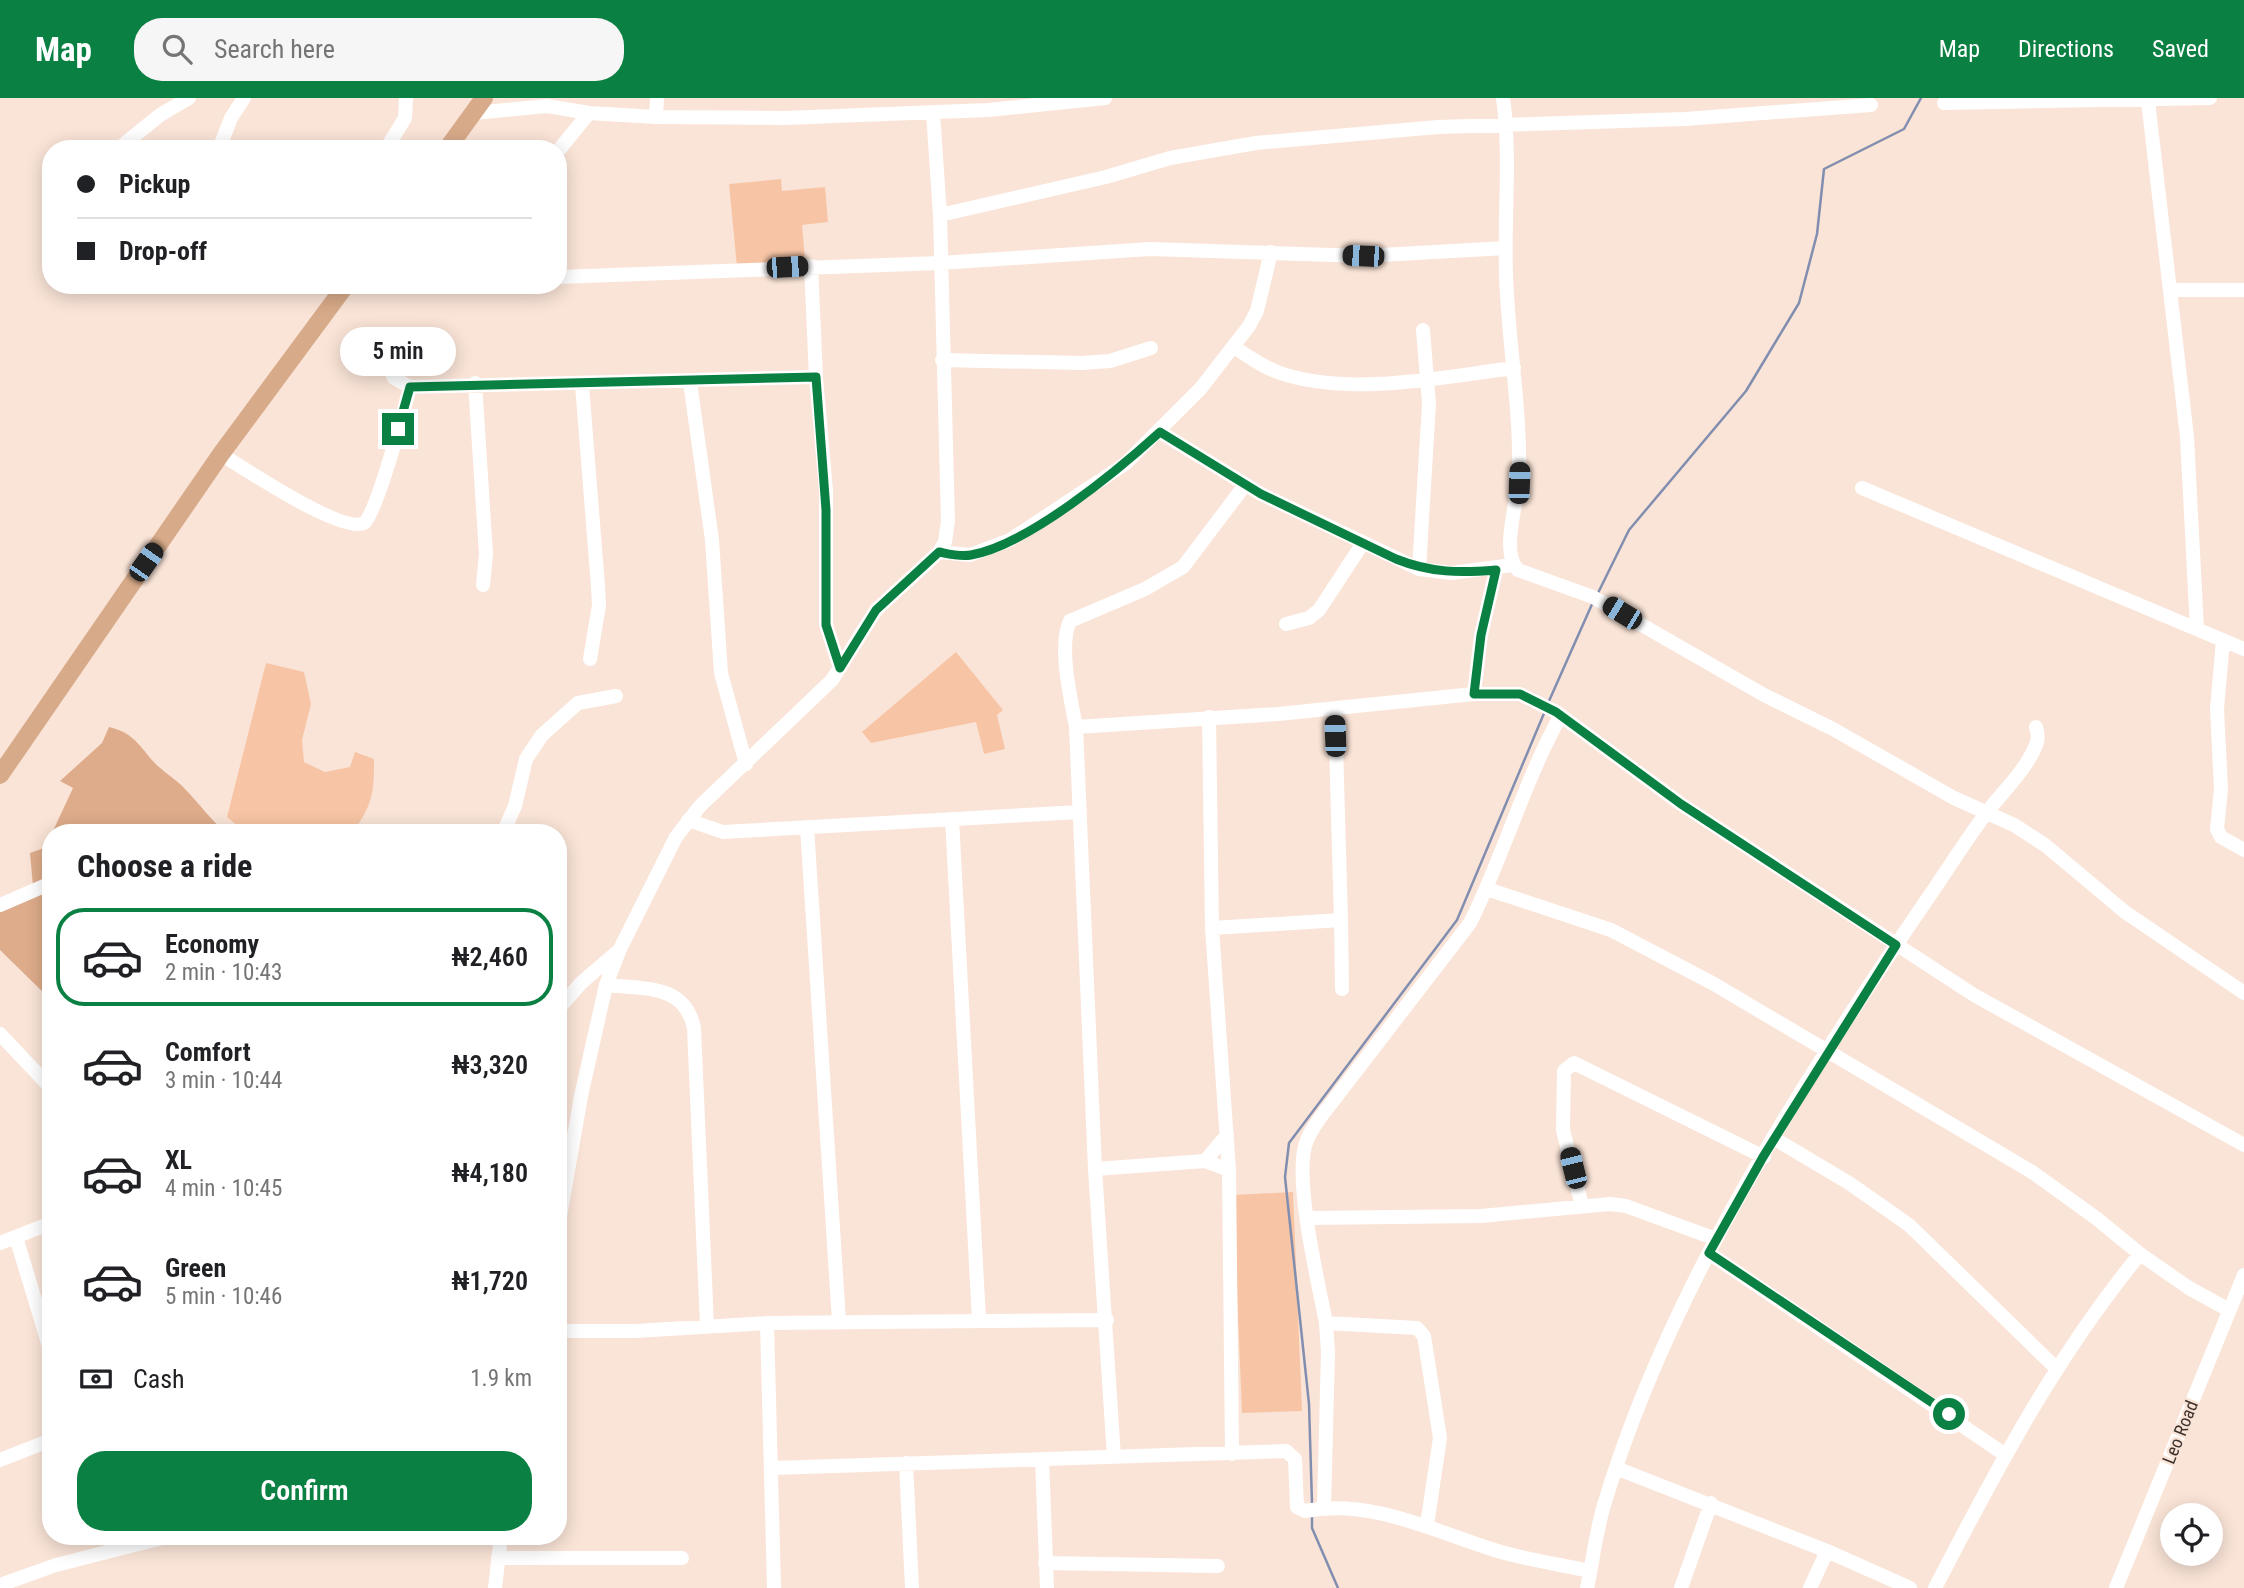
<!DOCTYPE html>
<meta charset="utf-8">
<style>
:root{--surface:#fff;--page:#f6f6f6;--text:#202124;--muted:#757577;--line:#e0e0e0;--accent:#0b8043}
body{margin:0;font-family:"Roboto Condensed",sans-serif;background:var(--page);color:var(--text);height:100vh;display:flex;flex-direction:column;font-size:26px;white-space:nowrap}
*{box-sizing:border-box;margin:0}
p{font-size:23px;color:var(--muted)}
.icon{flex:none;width:38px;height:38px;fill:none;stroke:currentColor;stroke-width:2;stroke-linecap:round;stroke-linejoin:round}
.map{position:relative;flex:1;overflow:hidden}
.sheet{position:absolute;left:42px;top:726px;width:525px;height:721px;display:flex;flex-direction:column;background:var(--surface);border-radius:28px;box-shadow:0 4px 18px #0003}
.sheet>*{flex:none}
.banner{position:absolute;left:42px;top:42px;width:525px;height:154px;border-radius:28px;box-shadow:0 4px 18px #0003;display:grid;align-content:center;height:154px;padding:0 35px;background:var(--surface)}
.buttons{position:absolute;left:2160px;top:1405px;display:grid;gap:14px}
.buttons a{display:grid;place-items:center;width:63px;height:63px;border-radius:50%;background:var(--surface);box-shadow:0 4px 18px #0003;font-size:35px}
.end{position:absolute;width:32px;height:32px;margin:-16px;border:9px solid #0b8043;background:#fff;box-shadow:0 0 0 4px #fff}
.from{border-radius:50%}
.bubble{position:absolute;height:49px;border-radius:24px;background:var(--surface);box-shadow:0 4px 18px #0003;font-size:23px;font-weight:600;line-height:49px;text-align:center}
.car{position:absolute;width:21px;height:42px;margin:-21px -10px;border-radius:9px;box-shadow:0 0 5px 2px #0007;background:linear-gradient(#222 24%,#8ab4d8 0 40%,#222 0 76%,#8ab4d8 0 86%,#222 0)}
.banner b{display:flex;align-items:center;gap:24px;height:66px;font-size:26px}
.banner b+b{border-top:2px solid var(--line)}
.banner i{width:18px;height:18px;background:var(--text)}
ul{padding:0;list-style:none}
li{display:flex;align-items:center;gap:21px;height:98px;margin:0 14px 10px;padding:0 21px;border:4px solid transparent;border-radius:28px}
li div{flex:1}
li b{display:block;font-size:26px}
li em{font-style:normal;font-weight:600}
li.current{border-color:var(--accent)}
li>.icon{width:63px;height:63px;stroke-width:1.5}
h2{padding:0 35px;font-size:32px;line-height:84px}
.pay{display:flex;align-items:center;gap:18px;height:77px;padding:0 35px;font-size:26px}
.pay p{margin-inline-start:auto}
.action{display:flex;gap:14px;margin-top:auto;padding:14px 35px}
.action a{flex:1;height:80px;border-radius:28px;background:var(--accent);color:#fff;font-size:28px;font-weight:600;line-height:80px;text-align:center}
header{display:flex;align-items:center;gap:42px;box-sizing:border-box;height:98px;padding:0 35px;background:var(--accent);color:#fff}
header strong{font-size:33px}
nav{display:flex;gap:38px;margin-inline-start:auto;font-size:24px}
.search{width:490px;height:63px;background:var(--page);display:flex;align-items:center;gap:18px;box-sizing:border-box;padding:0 24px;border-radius:28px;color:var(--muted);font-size:26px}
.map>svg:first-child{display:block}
.green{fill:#f7c5a5}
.forest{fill:#deac8b}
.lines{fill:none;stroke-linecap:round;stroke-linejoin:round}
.stream{stroke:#828eaf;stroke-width:2.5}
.minor{stroke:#fff;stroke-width:14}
.major{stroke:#d7aa89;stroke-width:18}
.route{stroke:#0b8043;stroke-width:9}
.labels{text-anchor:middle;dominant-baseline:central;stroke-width:5;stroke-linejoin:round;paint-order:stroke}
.street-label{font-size:18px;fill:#3b322d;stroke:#fae4d7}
</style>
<header>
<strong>Map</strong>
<div class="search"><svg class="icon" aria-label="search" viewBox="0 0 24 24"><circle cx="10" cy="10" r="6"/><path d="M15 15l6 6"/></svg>Search here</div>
<nav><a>Map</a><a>Directions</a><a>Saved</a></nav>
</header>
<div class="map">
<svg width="2244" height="1490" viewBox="0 0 2244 1490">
<rect width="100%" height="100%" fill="#fae4d7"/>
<!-- green -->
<path class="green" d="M781,81L782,93L825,89L828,124L802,127L805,162L737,169L729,86Z
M956,554L1003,612L997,617L1005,651L984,656L976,624L871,645L862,634Z
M266,565L304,574L311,606L302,642L304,664L325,674L350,669L355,654L374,661C374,694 373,707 352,735H246L227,719Z
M1293,1094L1302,1313L1242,1315L1233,1097Z"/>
<!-- forest -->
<path class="forest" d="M109,629C131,634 138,645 151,661C161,673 175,680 185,691C200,706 210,722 227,735H52L73,690L60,683L102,645Z
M51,739V786L33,788L30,755L47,749Z
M51,787V902L0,852V813Z"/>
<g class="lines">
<!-- stream -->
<path class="stream" d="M1598,495L1629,432L1746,293L1799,205L1817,136L1824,71L1904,31L1921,0
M1549,603L1593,504
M1312,1405L1309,1306L1285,1079L1289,1045L1457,822L1545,613
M1312,1419V1430L1338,1490"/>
<!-- minor -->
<path class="minor" d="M1503,0C1511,58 1504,118 1506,176C1508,244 1521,311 1519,379C1518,403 1500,454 1518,472L1593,499L1764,597L1833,631L1954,700L2014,727L2045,747L2125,814L2244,895
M2148,3L2187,339L2197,531
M1944,5L2210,0
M474,15L547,8L589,15L656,19L785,20L988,12L1105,0
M656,19L657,0
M118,51L160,17L189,0
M219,51L231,20L244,0
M386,51L405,20L406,0
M558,53L589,15
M940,117L1106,79L1170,60L1256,45L1438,29L1685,21L1871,7
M811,168L816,279L826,393V527L840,570
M558,179L940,165L1150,151L1363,158L1506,150
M2170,192H2244
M1234,249C1249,259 1263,269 1280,275C1351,299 1441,279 1514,270
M942,262L1082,265L1110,263L1151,250
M390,270L394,280L410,289L816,279
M690,284L712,442L721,575L746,666
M475,285L486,456L483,487
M582,287L598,488L599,507L590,561
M1160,334L1261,396L1419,471L1451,475L1513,467
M221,356C243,370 343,436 364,425C376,419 405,308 410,289
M1862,390L2244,551
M939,454L970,457L1010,442L1125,366L1201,290L1249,228L1257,213L1271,154
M1419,471L1429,306L1423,232
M1286,526L1309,520L1319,512L1363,445
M2223,542L2217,611L2221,691L2217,731L2221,739L2244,752
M1474,596L1481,537L1496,472
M1209,619L1212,830L1229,1072L1232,1356
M1076,629L1278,616L1474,596H1520L1556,614L1681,706L1974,897L2244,1047
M952,721L979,1222
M688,722L723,734L1080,714
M807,729L839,1223
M503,735L515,708L526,661L542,637L578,605L616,598
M1487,791L1611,832L1714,886L2032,1074L2096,1120L2140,1156L2189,1190L2229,1212
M0,807L51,785
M1341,822L1342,891
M1212,830L1341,822L1335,611
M606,887C644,891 685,886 694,930L707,1228
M558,911L581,885L617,854
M0,936L51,990
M1775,1041L1849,1085L1909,1127L2057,1271
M1205,1063L1227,1037
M1095,1071L1205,1063L1229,1072
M1582,1108L1563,1032L1564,973L1574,965L1764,1059
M1308,1120L1481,1118L1610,1106L1626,1108L1716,1141
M558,1130L581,998L606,887L620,851L676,739L700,708L832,582L876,512L939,454L945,444L948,423L940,117L933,15
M16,1139L51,1255
M0,1145L51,1125
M1709,1155L2004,1356
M767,1225L1107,1222
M1326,1225C1318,1183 1295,1087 1305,1048C1308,1036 1316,1026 1323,1016L1470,825C1504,757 1524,683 1561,617
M558,1233H636L767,1225L774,1490
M1114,1359L1095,1071L1076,629C1071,602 1058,548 1070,523L1145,491L1183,469L1245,387
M1042,1361L1047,1490
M0,1362L51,1342
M906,1365L912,1490
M773,1370L1286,1353L1295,1361L1297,1409L1305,1413C1373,1400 1437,1435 1501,1454C1530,1462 1561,1467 1590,1473
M1616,1370L1827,1453L1910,1490
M1324,1409L1328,1254L1326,1225L1417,1230L1424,1238L1440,1340L1427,1427
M498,1460H682
M1045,1465L1218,1468
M0,1487L56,1467L170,1438
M495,1490L501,1438
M1587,1490C1593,1462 1596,1434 1604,1407C1668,1192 1802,984 1928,800C1948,771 1967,740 1988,713C2004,692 2029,669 2037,644C2039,639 2037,634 2036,629
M1681,1490L1711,1405
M1810,1490L1827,1453
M1935,1490C1995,1374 2056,1258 2140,1156
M2116,1490L2244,1177"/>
<!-- major -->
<path class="major" d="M447,51L484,0
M0,677L221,356L346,187"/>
</g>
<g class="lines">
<!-- route -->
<path class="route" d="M398,331L410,289L816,279L826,412V527L840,570L876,512L939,454C949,456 960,459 971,457C1028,447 1117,373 1160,334L1261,396L1396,461C1431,475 1460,475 1496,472L1481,537L1474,596H1520L1556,614L1681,706L1896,847L1763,1059L1709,1155L1949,1316"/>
</g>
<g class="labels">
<!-- street labels -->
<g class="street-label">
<text transform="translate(2180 1334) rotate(-68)">Leo Road</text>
</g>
</g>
</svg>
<div class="buttons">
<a><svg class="icon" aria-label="locate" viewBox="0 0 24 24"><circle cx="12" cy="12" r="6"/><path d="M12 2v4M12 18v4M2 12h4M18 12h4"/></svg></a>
</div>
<i class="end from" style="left:1949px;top:1316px"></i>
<i class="end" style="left:398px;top:331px"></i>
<div class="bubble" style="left:340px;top:229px;width:116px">5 min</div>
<i class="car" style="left:1363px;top:158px;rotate:272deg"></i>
<i class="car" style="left:787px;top:169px;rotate:87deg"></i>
<i class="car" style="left:1519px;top:385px;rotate:2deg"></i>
<i class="car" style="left:146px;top:464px;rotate:35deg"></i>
<i class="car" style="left:1622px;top:515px;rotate:301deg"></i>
<i class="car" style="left:1335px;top:638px;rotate:358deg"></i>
<i class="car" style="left:1573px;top:1070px;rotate:346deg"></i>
<div class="banner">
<b><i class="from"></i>Pickup</b>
<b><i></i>Drop-off</b>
</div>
<section class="sheet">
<h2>Choose a ride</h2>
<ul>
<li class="current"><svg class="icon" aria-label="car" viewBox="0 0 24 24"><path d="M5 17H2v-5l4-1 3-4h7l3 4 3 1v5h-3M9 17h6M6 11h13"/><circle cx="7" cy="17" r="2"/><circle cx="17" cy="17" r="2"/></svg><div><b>Economy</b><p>2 min · 10:43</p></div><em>₦2,460</em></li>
<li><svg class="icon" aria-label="car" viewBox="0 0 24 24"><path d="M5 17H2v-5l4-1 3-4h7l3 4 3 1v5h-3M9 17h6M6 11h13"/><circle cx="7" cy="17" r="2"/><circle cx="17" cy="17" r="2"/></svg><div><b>Comfort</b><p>3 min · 10:44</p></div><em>₦3,320</em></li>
<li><svg class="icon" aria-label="car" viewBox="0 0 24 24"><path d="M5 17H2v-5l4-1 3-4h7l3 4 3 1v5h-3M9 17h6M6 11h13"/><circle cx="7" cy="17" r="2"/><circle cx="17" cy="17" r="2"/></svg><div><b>XL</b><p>4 min · 10:45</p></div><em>₦4,180</em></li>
<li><svg class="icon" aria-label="car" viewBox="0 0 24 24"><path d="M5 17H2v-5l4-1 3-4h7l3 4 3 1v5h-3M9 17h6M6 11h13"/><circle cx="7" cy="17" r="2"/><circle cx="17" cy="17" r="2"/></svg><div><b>Green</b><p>5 min · 10:46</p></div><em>₦1,720</em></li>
</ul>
<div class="pay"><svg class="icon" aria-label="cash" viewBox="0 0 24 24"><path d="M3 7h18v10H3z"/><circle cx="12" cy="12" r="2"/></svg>Cash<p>1.9 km</p></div>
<div class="action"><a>Confirm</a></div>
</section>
</div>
